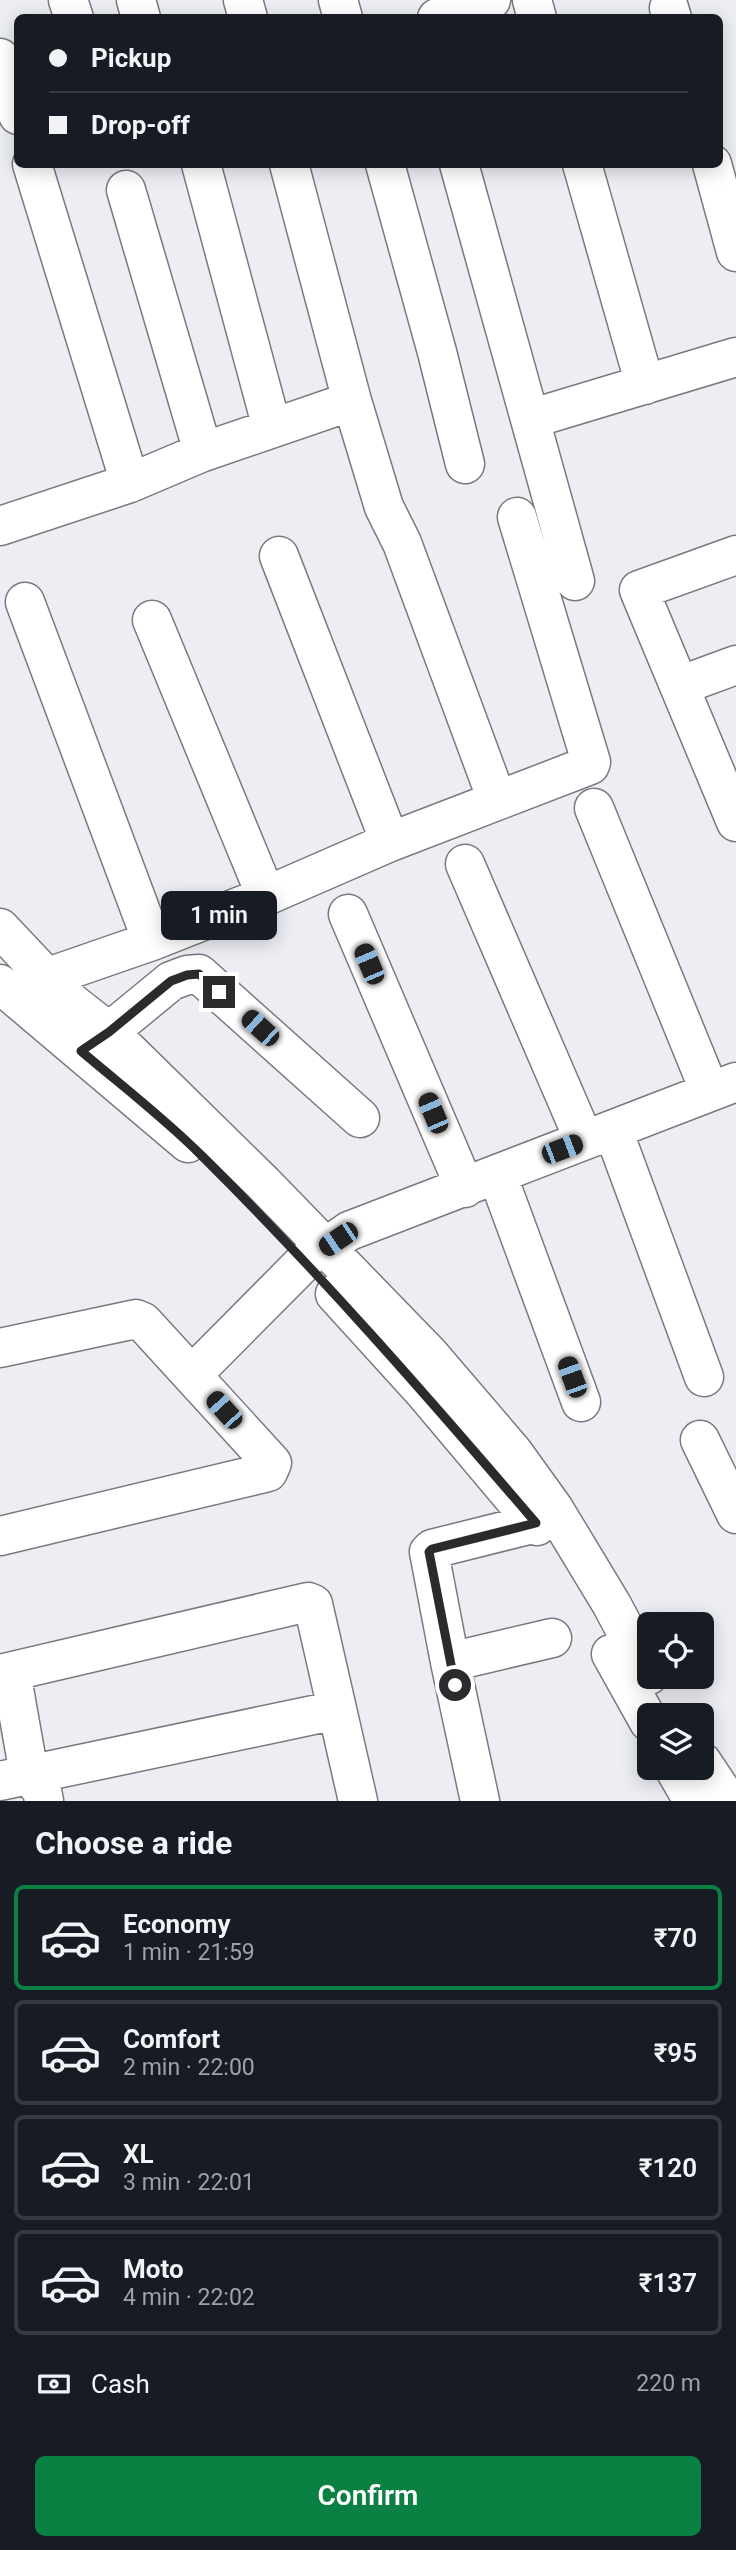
<!DOCTYPE html>
<meta charset="utf-8">
<style>
:root{--surface:#171b24;--page:#242831;--text:#f1f3f6;--muted:#9ea1a6;--line:#363941;--accent:#0b8043}
body{margin:0;font-family:Roboto,sans-serif;background:var(--page);color:var(--text);height:100vh;display:flex;flex-direction:column;font-size:26px;white-space:nowrap}
*{box-sizing:border-box;margin:0}
p{font-size:23px;color:var(--muted)}
.icon{flex:none;width:38px;height:38px;fill:none;stroke:currentColor;stroke-width:2;stroke-linecap:round;stroke-linejoin:round}
.map{position:relative;height:1801px;overflow:hidden}
.side{display:flex;flex-direction:column;background:var(--surface);flex:1}
.side>*{flex:none}
.top-card{position:absolute;left:14px;top:14px;width:709px;height:154px;border-radius:10px;box-shadow:0 4px 18px #0003;display:grid;align-content:center;height:154px;padding:0 35px;background:var(--surface)}
.tools{position:absolute;left:637px;top:1612px;display:grid;gap:14px}
.tools a{display:grid;place-items:center;width:77px;height:77px;border-radius:10px;background:var(--surface);box-shadow:0 4px 18px #0003;font-size:35px}
.end{position:absolute;width:32px;height:32px;margin:-16px;border:9px solid #2b2b2d;background:#fff;box-shadow:0 0 0 4px #fff}
.from{border-radius:50%}
.bubble{position:absolute;height:49px;border-radius:10px;background:var(--surface);box-shadow:0 4px 18px #0003;font-size:23px;font-weight:600;line-height:49px;text-align:center}
.car{position:absolute;width:21px;height:42px;margin:-21px -10px;border-radius:9px;box-shadow:0 0 5px 2px #0007;background:linear-gradient(#222 24%,#8ab4d8 0 40%,#222 0 76%,#8ab4d8 0 86%,#222 0)}
.top-card b{display:flex;align-items:center;gap:24px;height:66px;font-size:26px}
.top-card b+b{border-top:2px solid var(--line)}
.top-card i{width:18px;height:18px;background:var(--text)}
ul{padding:0;list-style:none}
li{display:flex;align-items:center;gap:21px;height:105px;margin:0 14px 10px;padding:0 21px;border:4px solid var(--line);border-radius:10px}
li div{flex:1}
li b{display:block;font-size:26px}
li em{font-style:normal;font-weight:600}
li.selected{border-color:var(--accent)}
li>.icon{width:63px;height:63px;stroke-width:1.5}
h2{padding:0 35px;font-size:32px;line-height:84px}
.pay{display:flex;align-items:center;gap:18px;height:77px;padding:0 35px;font-size:26px}
.pay p{margin-inline-start:auto}
.action{display:flex;gap:14px;margin-top:auto;padding:14px 35px}
.action a{flex:1;height:80px;border-radius:10px;background:var(--accent);color:#fff;font-size:28px;font-weight:600;line-height:80px;text-align:center}
.map>svg:first-child{display:block}
.lines{fill:none;stroke-linecap:round;stroke-linejoin:round}
.minor-casing{stroke:#797a7f;stroke-width:41}
.minor{stroke:#fff;stroke-width:38}
.route{stroke:#2b2b2d;stroke-width:9}
</style>
<div class="map">
<svg width="736" height="1801" viewBox="0 0 736 1801">
<rect width="100%" height="100%" fill="#edeef4"/>
<g class="lines">
<defs>
<path id="minor" d="M68,0L74,18
M136,0L141,18
M243,0L248,18
M338,0L343,18
M532,0L537,18
M669,8L672,18
M437,18L491,0
M0,58L18,115
M32,164L130,483
M201,164L272,428
M289,164L352,401L384,507L402,543L497,800
M385,164L437,352L465,464
M459,164L575,581
M582,164L645,385
M712,164L736,252
M126,190L203,452
M530,419L736,357
M0,526L130,483L203,452L352,401
M736,555L639,590L736,822
M279,556L390,842
M25,602L152,941
M152,620L266,896
M679,686L736,665
M594,808L710,1092
M465,864L584,1140
M348,914L465,1188
M0,928L67,999L109,1032L264,1184L430,1355L513,1452L554,1509L612,1605L649,1675
M0,984L188,1143
M25,985L152,941L266,896L390,842L590,765L591,762L517,517
M89,1046L109,1032L171,981L187,975L199,974L360,1118
M613,1130L704,1377
M497,1174L581,1402
M326,1247L349,1231L736,1082
M335,1294L425,1393L537,1526
M0,1348L136,1319L143,1322L272,1463L268,1472L0,1536
M192,1375L304,1262
M700,1440L736,1514
M611,1654L649,1722
M450,1662L429,1552L432,1549L536,1523
M11,1672L29,1774L42,1791L44,1801
M0,1674L308,1602L313,1604L358,1801
M702,1762L728,1801
M674,1768L693,1801
M0,1781L337,1710
M480,1801L450,1662L552,1638"/>
</defs>
<!-- minor casing -->
<use href="#minor" class="minor-casing"/>
<!-- minor -->
<use href="#minor" class="minor"/>
</g>
<g class="lines">
<!-- route -->
<path class="route" d="M219,992L199,974L187,975L171,981L109,1032L81,1051C121,1085 164,1118 201,1155C319,1272 428,1397 536,1523L432,1549L429,1552L455,1685"/>
</g>
</svg>
<div class="tools">
<a><svg class="icon" aria-label="locate" viewBox="0 0 24 24"><circle cx="12" cy="12" r="6"/><path d="M12 2v4M12 18v4M2 12h4M18 12h4"/></svg></a>
<a><svg class="icon" aria-label="layers" viewBox="0 0 24 24"><path d="M12 4l9 5-9 5-9-5zM3 14l9 5 9-5"/></svg></a>
</div>
<i class="end from" style="left:455px;top:1685px"></i>
<i class="end" style="left:219px;top:992px"></i>
<div class="bubble" style="left:161px;top:891px;width:116px">1 min</div>
<i class="car" style="left:369px;top:964px;rotate:337deg"></i>
<i class="car" style="left:260px;top:1028px;rotate:312deg"></i>
<i class="car" style="left:433px;top:1113px;rotate:337deg"></i>
<i class="car" style="left:562px;top:1149px;rotate:69deg"></i>
<i class="car" style="left:338px;top:1239px;rotate:236deg"></i>
<i class="car" style="left:572px;top:1377px;rotate:340deg"></i>
<i class="car" style="left:224px;top:1410px;rotate:318deg"></i>
<div class="top-card">
<b><i class="from"></i>Pickup</b>
<b><i></i>Drop-off</b>
</div>
</div>
<section class="side">
<h2>Choose a ride</h2>
<ul>
<li class="selected"><svg class="icon" aria-label="car" viewBox="0 0 24 24"><path d="M5 17H2v-5l4-1 3-4h7l3 4 3 1v5h-3M9 17h6M6 11h13"/><circle cx="7" cy="17" r="2"/><circle cx="17" cy="17" r="2"/></svg><div><b>Economy</b><p>1 min · 21:59</p></div><em>₹70</em></li>
<li><svg class="icon" aria-label="car" viewBox="0 0 24 24"><path d="M5 17H2v-5l4-1 3-4h7l3 4 3 1v5h-3M9 17h6M6 11h13"/><circle cx="7" cy="17" r="2"/><circle cx="17" cy="17" r="2"/></svg><div><b>Comfort</b><p>2 min · 22:00</p></div><em>₹95</em></li>
<li><svg class="icon" aria-label="car" viewBox="0 0 24 24"><path d="M5 17H2v-5l4-1 3-4h7l3 4 3 1v5h-3M9 17h6M6 11h13"/><circle cx="7" cy="17" r="2"/><circle cx="17" cy="17" r="2"/></svg><div><b>XL</b><p>3 min · 22:01</p></div><em>₹120</em></li>
<li><svg class="icon" aria-label="car" viewBox="0 0 24 24"><path d="M5 17H2v-5l4-1 3-4h7l3 4 3 1v5h-3M9 17h6M6 11h13"/><circle cx="7" cy="17" r="2"/><circle cx="17" cy="17" r="2"/></svg><div><b>Moto</b><p>4 min · 22:02</p></div><em>₹137</em></li>
</ul>
<div class="pay"><svg class="icon" aria-label="cash" viewBox="0 0 24 24"><path d="M3 7h18v10H3z"/><circle cx="12" cy="12" r="2"/></svg>Cash<p>220 m</p></div>
<div class="action"><a>Confirm</a></div>
</section>
